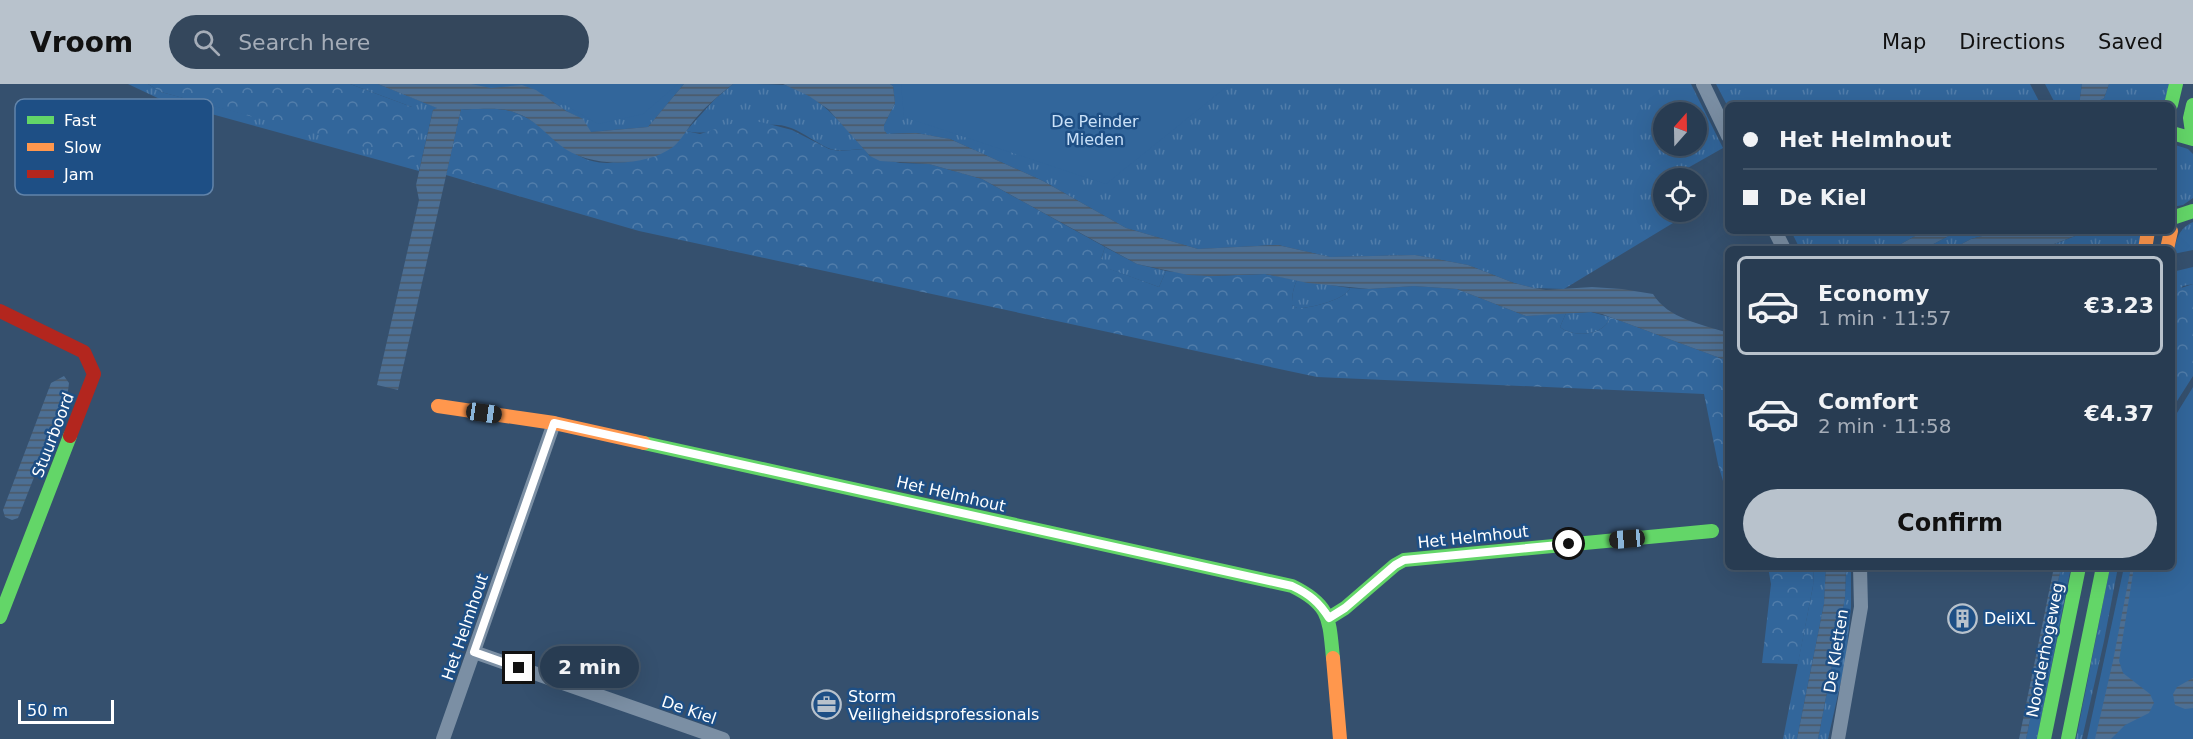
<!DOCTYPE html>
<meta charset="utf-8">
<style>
:root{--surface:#283c52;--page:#34475c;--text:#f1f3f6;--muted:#a5adb8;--line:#445669;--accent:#b8c2cc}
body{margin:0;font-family:"DejaVu Sans",sans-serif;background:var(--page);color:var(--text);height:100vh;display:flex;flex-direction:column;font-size:22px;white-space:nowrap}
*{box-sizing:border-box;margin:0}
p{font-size:20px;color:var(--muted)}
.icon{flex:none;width:33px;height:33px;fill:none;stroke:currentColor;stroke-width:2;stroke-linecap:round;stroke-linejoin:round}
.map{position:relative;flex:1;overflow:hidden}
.details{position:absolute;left:1725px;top:162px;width:450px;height:324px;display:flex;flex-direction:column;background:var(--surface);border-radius:9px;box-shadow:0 6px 24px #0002,0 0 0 2px var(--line)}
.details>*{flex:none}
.banner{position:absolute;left:1725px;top:18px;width:450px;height:132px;border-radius:9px;box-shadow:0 6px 24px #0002,0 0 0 2px var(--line);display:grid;align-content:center;height:132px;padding:0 18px;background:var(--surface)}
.needle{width:39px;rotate:20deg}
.controls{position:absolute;left:1653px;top:18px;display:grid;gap:12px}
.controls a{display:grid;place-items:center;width:54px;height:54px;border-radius:50%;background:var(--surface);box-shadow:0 6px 24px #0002,0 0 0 2px var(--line);font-size:30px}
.scale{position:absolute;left:18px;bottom:15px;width:96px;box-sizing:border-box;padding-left:6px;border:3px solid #fff;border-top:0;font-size:16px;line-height:21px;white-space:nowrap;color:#fff;-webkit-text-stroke:4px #1e4f85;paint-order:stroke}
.end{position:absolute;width:27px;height:27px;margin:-14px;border:8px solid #fff;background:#111;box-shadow:0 0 0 3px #111}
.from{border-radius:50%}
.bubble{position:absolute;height:42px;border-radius:21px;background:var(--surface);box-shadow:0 6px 24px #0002,0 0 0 2px var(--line);font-size:20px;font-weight:600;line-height:42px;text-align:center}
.car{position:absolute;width:18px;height:36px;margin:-18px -9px;border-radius:8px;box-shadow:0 0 4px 2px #0007;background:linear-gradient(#222 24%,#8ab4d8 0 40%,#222 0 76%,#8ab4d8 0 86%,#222 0)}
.banner b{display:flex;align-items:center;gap:21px;height:57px;font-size:22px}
.banner b+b{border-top:2px solid var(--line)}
.banner i{width:15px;height:15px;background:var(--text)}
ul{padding:10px 0 0;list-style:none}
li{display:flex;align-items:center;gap:18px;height:99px;margin:0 12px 9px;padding:0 6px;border:3px solid transparent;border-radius:9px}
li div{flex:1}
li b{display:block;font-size:22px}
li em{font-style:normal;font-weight:600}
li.active{border-color:var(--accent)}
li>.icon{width:54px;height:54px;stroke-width:1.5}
.button{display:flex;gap:12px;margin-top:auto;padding:12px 18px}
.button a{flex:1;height:69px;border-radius:36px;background:var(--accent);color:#111;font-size:24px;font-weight:600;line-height:69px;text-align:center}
header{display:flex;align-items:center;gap:36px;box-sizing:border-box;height:84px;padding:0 30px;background:var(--accent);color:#111}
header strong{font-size:28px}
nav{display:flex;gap:33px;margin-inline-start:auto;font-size:21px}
.search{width:420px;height:54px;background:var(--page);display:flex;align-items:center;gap:15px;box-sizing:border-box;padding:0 21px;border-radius:33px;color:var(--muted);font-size:22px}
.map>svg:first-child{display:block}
.grass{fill:url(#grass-tufts);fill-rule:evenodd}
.forest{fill:url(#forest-crowns)}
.park{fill:#32669b}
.water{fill:url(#water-rules)}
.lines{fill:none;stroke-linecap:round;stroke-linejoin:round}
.street{stroke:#7b8fa4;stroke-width:14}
.fast{stroke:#63d668;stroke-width:14}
.slow{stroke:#ff974d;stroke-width:14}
.jam{stroke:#b3261e;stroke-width:14}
.route{stroke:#fff;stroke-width:8}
.labels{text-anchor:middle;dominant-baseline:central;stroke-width:5;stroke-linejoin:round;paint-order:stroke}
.park-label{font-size:16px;fill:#cae1f8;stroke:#1e4f85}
.street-label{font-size:16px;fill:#fff;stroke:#1e4f85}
.poi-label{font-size:16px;fill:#fff;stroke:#1e4f85;text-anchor:start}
.key{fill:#1e4f85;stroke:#6284aa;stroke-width:1.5}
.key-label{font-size:16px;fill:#fff}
</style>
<header>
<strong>Vroom</strong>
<div class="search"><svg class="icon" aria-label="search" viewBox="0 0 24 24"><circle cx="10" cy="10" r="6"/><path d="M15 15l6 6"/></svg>Search here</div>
<nav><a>Map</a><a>Directions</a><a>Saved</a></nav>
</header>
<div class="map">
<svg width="2193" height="655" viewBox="0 0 2193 655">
<defs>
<pattern id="grass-tufts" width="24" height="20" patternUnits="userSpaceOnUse" patternTransform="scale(1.5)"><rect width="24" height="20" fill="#32669b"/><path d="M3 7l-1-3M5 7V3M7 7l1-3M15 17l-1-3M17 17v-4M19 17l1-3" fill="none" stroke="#517daa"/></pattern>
<pattern id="forest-crowns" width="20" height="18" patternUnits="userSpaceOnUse" patternTransform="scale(1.5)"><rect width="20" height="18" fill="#32669b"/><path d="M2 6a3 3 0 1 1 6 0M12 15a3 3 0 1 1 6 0" fill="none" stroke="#517daa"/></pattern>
<pattern id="water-rules" width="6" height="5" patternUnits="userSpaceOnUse" patternTransform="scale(1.5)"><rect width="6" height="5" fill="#4c6f94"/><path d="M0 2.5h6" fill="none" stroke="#4c5865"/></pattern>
</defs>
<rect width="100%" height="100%" fill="#35506e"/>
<!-- grass -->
<path class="grass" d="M128,0H148L161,8L256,33L412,23L350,0H378L438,24L433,26L419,87L164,17Z
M471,0H684L648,43L590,48L578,33L566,27L536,6Z
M733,0C749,0 770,0 785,1C819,10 842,40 864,65C853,65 839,69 828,64C812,57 796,42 778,41C748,39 714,53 686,47L715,15Z
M890,0H1691L1723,64L1670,94H1664V128H1675L1678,136L1564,205L1534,204L1514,199L1468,181L1415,171L1330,173L1278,161L1198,165L1126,144L1043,97L950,55L916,49L887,50L884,47V41L895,19L893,2ZM1664,28H1696V62H1664Z
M1716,0H2030L2041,21H1728V23Z
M2045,0H2082L2079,21H2056Z
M2109,0H2169L2164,21H2091L2104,14Z
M2172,60L2188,65L2193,70V114L2183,121L2172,123Z
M2193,138V166L2173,170C2177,155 2178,145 2193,138Z
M1791,147H1924L1892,165H1800Z
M1958,147H2001L1971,155L1952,165H1924Z
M2088,147H2143L2141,165H2042Z
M1105,163L1137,180L1166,187L1159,203L1109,185L1101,175Z
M2193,183V200L2183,202L2172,213V188Z
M1297,196L1350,204C1347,215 1309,225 1297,224L1292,221C1292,212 1293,204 1297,196Z
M1591,228L1610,233C1605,252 1573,254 1560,243L1566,229Z
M1814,483H1826L1824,520L1797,655H1783L1813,502Z
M1846,483H1851V523L1846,575L1828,655H1818L1845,513Z
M2061,483H2071L2037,655H2026Z
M2110,483H2118L2104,557L2082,655H2076Z"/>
<!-- forest -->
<path class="forest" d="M148,0H350L412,23L420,30L421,37L415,71L413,76L161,8Z
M461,25C478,26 500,22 516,29C550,41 569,80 608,79C622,78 667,57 682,51L686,47L700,50L731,40L761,38L792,46L829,65L839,67L864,65L870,72L900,79L929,80L982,95L1105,163L1101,175L1111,180L1110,185L1159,203L1166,187L1211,192L1265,190L1297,196C1293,204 1292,212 1292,221L1297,224C1309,225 1347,215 1350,204L1369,205L1414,202L1457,205L1526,232L1566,229L1560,243C1573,254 1605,252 1610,233L1728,277V414L1718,380L1704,310L1317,293L639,147L446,91Z
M2193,200V292L2172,325V213L2178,205Z
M1768,483H1814L1813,502L1798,580L1762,579L1771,500Z"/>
<!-- park -->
<path class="park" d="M465,0H678L643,30L598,40L558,17L498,11Z
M901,0H1230L1106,100L904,33Z
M2193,303V655H2087L2124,483H2172V337Z"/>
<!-- water -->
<path class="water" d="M378,0H471L491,4L522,1L536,6L566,27L583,35L591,48L648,43L684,0H733C720,10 707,21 696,34C688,43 682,56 673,63C644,84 588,84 560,61C545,49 534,35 516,29C500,22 478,26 461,25L398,306L377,301L419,116L416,101L433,26L437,24Z
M783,0H890L893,2L895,19L884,41V46L887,50L916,49L950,55L1043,97L1126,144L1198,165L1278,161L1330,173L1415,171L1468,181L1514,199L1534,204L1546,206L1592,203L1622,205L1653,210C1668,235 1702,240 1728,249V277L1602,230L1591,228L1526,232L1457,205L1414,202L1369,205L1308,199L1265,190L1212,192L1188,191L1137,180L982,95L929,80L880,77L870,72L828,25L809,12Z
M2082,0H2109L2104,14L2091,21H2079Z
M1924,147H1958L1924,165H1892Z
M2001,147H2088L2041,165H1952L1971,155Z
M64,292L69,299L68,307L18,434L12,436L5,433L3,426L51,299Z
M1826,483H1846L1845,513L1818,655H1797L1824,520Z
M2054,483H2061L2026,655H2019Z
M2131,483H2134L2119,577L2123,589L2150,610L2154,619L2149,629L2125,641L2111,655H2095L2113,577Z
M2193,594V624L2185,625L2175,621L2173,610L2177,603Z"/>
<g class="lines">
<!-- street -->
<path class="street" d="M1703,0L1728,52
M1775,147L1784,165
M474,568L723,655
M443,655L554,339
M1838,655L1861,523L1860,483"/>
<!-- fast -->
<path class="fast" d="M2171,21L2176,0
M2193,21L2190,34L2193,55
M2172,49L2193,55
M2172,134L2193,127
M644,359L1292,502C1331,521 1329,535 1333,574
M0,533L70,352
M1329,534L1345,524L1395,481L1404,476L1712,447
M2044,655L2079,483
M2068,655L2103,483"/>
<!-- slow -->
<path class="slow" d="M2145,165L2148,147
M2167,165L2171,147
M438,322L554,339L644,359
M1333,574L1340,655"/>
<!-- jam -->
<path class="jam" d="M0,227L84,268L94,290L70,352"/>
</g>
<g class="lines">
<!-- route -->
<path class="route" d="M519,584L474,568L554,339L1292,502C1309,510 1319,518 1329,534L1345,524L1395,481L1404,476L1569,460"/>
</g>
<!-- icons -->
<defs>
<symbol id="building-ring" viewBox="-11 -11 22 22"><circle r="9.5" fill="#1e4f85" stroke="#b8c2cc" stroke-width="1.5"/><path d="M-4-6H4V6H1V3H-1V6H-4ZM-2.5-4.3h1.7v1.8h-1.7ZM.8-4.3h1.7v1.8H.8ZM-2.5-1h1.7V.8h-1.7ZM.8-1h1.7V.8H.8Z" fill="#b8c2cc"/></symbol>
<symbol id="office-ring" viewBox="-11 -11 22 22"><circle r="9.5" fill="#1e4f85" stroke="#b8c2cc" stroke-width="1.5"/><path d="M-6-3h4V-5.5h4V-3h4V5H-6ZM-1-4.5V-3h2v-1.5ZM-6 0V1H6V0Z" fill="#b8c2cc"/></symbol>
</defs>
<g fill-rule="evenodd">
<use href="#building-ring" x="1946" y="518" width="33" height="33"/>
<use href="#office-ring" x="810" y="604" width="33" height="33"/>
</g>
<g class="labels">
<!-- park labels -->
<g class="park-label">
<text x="1095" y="37">De Peinder<tspan x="1095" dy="18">Mieden</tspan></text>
</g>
<!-- street labels -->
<g class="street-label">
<text transform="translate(53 351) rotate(-69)">Stuurboord</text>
<text transform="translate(951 410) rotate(13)">Het Helmhout</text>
<text transform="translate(1473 453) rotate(-6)">Het Helmhout</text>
<text transform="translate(465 543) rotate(-71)">Het Helmhout</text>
<text transform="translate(2045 566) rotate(-79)">Noorderhogeweg</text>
<text transform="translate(1836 567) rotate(-81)">De Kletten</text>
<text transform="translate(689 626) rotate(19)">De Kiel</text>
</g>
<!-- poi labels -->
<g class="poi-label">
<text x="1984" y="534">DeliXL</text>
<text x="848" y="612">Storm<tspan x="848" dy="18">Veiligheidsprofessionals</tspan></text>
</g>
</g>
<!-- legend -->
<rect x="15" y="15" width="198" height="96" rx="9" class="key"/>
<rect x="27" y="32" width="27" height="8" fill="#63d668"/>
<rect x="27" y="59" width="27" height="8" fill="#ff974d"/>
<rect x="27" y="86" width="27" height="8" fill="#b3261e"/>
<g class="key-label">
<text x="64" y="42">Fast</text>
<text x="64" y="69">Slow</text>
<text x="64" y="96">Jam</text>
</g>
</svg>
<div class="controls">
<a><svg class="needle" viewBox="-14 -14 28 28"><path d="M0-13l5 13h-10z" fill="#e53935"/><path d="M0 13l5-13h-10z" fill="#a5adb8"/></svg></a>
<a><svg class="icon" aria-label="locate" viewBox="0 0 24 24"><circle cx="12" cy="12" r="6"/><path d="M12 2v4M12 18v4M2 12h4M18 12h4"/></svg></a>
</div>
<div class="scale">50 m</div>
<i class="end from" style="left:1569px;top:460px"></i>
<i class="end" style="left:519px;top:584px"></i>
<div class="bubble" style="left:540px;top:562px;width:99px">2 min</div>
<i class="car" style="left:484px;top:329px;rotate:98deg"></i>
<i class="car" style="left:1627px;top:455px;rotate:265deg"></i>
<div class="banner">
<b><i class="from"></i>Het Helmhout</b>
<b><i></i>De Kiel</b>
</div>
<section class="details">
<ul>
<li class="active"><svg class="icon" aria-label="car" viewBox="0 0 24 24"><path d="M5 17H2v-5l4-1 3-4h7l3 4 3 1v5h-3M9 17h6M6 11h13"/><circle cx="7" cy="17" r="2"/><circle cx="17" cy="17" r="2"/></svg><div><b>Economy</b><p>1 min · 11:57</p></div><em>€3.23</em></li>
<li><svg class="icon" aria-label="car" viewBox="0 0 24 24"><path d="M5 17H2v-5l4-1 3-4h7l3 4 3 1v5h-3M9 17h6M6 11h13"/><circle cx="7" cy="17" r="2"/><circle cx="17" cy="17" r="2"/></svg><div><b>Comfort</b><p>2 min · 11:58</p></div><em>€4.37</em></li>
</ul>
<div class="button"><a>Confirm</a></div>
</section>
</div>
